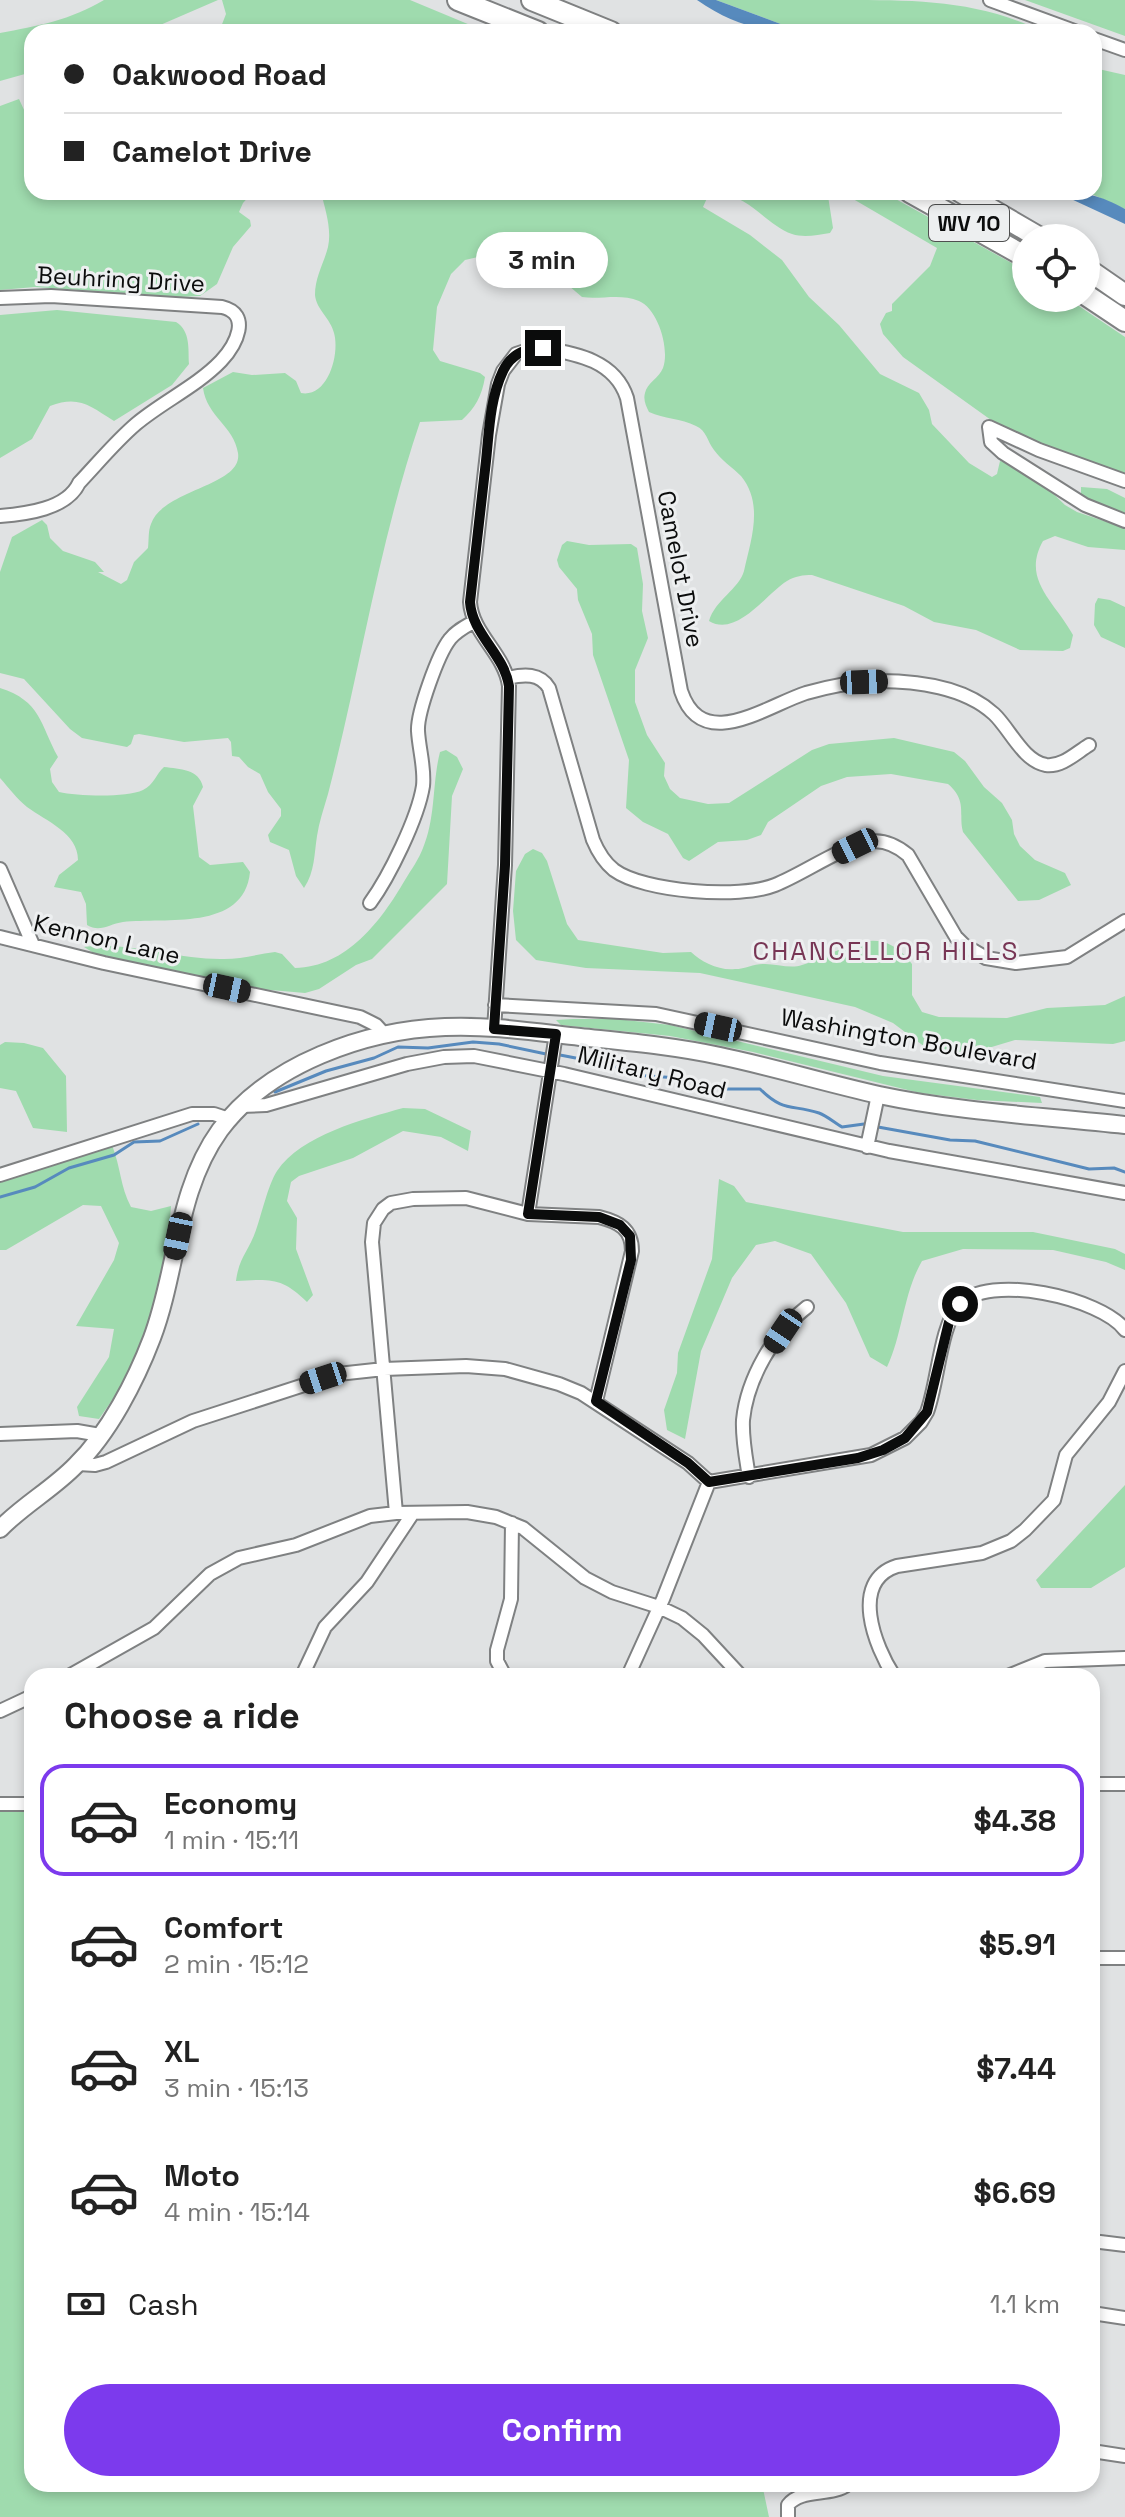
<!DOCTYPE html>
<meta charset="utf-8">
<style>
:root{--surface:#fff;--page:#f6f6f6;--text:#222;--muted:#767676;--line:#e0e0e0;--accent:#7c3aed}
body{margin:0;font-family:"Space Grotesk",sans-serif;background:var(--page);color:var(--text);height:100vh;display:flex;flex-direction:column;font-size:30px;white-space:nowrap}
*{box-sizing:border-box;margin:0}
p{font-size:26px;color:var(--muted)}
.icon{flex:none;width:44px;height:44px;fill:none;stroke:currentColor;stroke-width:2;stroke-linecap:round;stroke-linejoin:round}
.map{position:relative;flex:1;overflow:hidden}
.details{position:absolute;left:24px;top:1668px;width:1076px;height:824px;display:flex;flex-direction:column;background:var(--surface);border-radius:24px;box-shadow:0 4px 12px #0003}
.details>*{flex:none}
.hud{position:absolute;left:24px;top:24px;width:1078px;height:176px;border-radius:24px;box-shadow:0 4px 12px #0003;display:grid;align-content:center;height:176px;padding:0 40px;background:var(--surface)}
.controls{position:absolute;left:1012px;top:224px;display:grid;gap:16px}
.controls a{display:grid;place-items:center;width:88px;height:88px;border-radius:50%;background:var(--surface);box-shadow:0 4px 12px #0003;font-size:40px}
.end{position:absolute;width:36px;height:36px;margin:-18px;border:10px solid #0b0c0c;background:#fff;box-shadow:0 0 0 4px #fff}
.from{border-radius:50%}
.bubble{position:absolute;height:56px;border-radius:28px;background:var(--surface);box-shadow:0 4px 12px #0003;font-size:26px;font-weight:700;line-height:56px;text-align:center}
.car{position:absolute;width:24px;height:48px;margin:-24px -12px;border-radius:10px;box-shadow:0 0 6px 2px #0007;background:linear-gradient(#222 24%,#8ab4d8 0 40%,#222 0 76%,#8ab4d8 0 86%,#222 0)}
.hud b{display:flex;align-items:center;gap:28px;height:76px;font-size:30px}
.hud b+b{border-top:2px solid var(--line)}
.hud i{width:20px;height:20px;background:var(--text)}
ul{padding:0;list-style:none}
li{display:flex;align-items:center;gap:24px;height:112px;margin:0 16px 12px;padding:0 24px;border:4px solid transparent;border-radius:24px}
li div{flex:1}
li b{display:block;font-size:30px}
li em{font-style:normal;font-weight:700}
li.on{border-color:var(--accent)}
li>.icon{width:72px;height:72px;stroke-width:1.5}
h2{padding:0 40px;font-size:36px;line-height:96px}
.pay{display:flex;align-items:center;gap:20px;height:88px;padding:0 40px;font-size:30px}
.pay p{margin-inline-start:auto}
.cta{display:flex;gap:16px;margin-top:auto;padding:16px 40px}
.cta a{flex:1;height:92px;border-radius:48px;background:var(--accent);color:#fff;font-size:32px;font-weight:700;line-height:92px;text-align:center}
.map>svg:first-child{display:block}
.green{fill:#9fdbae}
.water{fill:#578abd}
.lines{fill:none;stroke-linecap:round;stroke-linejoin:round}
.stream{stroke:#578abd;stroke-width:3}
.minor-casing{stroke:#7f8182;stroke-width:16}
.tertiary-casing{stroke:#7f8182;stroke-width:20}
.primary-casing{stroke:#7f8182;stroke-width:24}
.minor{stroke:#fff;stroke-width:12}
.tertiary{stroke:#fff;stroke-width:16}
.primary{stroke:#fff;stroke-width:20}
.route{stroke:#0b0c0c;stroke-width:10}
.labels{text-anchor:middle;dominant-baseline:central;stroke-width:6;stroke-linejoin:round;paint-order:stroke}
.shield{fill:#edeff0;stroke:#4f5050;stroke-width:2}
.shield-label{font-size:22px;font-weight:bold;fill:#0b0c0c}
.street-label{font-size:24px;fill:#0b0c0c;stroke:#edeff0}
.neighbourhood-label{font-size:26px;letter-spacing:2px;fill:#783655;stroke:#edeff0}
</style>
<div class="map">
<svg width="1125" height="2517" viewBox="0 0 1125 2517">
<rect width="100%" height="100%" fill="#e0e2e3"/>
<!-- green -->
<path class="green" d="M104,0H410L487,32H219L226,14L222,0H218L144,32H32V72L0,81V33C37,26 71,20 104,0Z
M716,0C759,0 802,0 845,0C916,0 979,0 1043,32H802Z
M1025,0H1125V36Z
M1094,68L1125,75V209L1087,192H1094Z
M19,99L32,127V192H253L243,203L239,212L250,220L251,226L233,247L217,284L200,296L180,297L35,287L0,290V106Z
M321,192H883L1026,271V298H1067L1125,337V476L1023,437L991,420L903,357L883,334L880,324L886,313L892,311V304L930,266L937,248L848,196L835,193L828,196L833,228L830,233C817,235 804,238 792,234C762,223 743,186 708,196L703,207L750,235L782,260L809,297L839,325L880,374L919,393L929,410L932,424L969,463L992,477L997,474L1000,461L1004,462L1045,486L1065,505L1077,512L1125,528V550L1088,547L1055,536L1043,541C1021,580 1055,602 1073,635L1070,648L1063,651L1020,650L976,630L934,622L904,606L812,575C803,575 795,576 787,581C767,593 737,638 709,621C715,600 739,589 744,571C751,540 764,504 741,476C732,467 721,460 714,450C707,441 707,431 696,426C681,418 664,419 649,412C646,406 643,400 645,393C647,383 659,378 663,368C670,349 658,309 639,301C620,293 600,300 582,297L555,274L544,272L524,277L491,260L478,257L465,260L451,274L437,307L433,350L440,361L480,373L485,377C482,396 475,408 462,420L420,422C379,543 360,671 328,794C324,808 319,822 317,836C314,855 315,871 304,888L296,876L289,850L270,842L268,835L281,816V809L268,792L260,774L248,767L239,757L232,756L231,742L228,738L184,742L139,734L134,735L131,744L127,747L82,738L70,729L24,679L0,673V572L12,537L42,520L47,525L50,538L63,551L95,562L104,572H98L121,584L127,580L134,562L148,548C149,540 148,531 151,524C163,489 243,486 238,453C234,426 207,417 203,388L233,372L252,375L285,373L296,381L301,393C328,398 340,354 334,333C331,319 316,309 315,295C315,277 324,263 328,247C332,229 325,209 321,192Z
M57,310L176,322C191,331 188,350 189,364L172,385L114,421C90,406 79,395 50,406L32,439L0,458V315Z
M1081,487L1107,489L1125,498V514L1093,502L1081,494Z
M567,541L589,545L631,544L637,548L643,584L642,611L648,638L635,670V702L647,735L665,763L664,776L670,789L680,798L708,804L729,803L812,750L829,744L894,738L954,752L965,761L984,787L1002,803L1012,820L1014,834L1020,846L1035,860L1065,873L1071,885L1039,900L1018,901L963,832C958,815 968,801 948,784L891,774L847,777L821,786L768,822L761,835L747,840L718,842L689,861L683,858L668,834L643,822L626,808L629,760L593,655L592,634L578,600L577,589L559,567L557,560L562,545Z
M1098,598L1110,600L1125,607V648L1101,637L1094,625L1095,604Z
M0,688C41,701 40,724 58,757L50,769L52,782L59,792C77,796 126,798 143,790C154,785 156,774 164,767C180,769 199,769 203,787L193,806L199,857L210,865L243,862L250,872C244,932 165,917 123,922C109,924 100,933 87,925L86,904L81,892L54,887L59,875L78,860C78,833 46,821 27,807C17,799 9,788 0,778Z
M446,750L457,757L463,769L452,796L447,884L372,959L356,965L319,989L305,993L259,989L111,959L97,955L84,947C124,941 177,959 220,959C238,960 258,954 275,952L282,954L295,968C347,967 381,921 405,880C411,870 419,859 423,848C436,817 432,783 440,752Z
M533,849L542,853L547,861L567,924L578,940L663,953L691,952C701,962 720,971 735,969C746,969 755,963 765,964C777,964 791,969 802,965C843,952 878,918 912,964V995L922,1012L939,1017L1007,1018L1047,1008L1105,1005L1125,996V1041L1113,1044L1015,1040L975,1052H944L925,1047L893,1023L855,1007L700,973L586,968L536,960L516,940L513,911L516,871L525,854Z
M573,1019H617L670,1025L883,1076L1040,1097L1042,1103L977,1100L920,1093L753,1052L670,1036L561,1025L556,1020Z
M5,1042L24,1043L43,1048L66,1076L67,1132L33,1128L16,1091L0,1088V1045Z
M403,1108L425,1109L471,1131L468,1151L441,1137L403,1131L353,1158L299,1176L291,1182L287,1201L297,1218L296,1249L313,1295L307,1302C282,1277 270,1279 236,1281C239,1257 249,1251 256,1230C262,1213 268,1185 277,1171C301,1135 364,1119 403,1108Z
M112,1145C121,1168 120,1186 131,1207L151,1211L171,1206L166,1270L140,1360L99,1419L79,1416L77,1407L109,1357L114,1329L76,1326L114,1260L119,1243L101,1206L83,1205L6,1250H0V1182Z
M719,1179L734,1186L746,1202L903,1232H1033L1115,1249L1125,1254V1270L1106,1262L1053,1250L963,1249L922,1261C903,1294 903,1333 887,1367L870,1357L846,1303L811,1254L775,1241L756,1245L732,1278L701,1351L685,1439L667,1430L664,1410L677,1373L678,1353L712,1259Z
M1125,1485V1567L1091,1588H1041L1036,1580Z
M32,1809V2484H762L769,2517H0V1810Z"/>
<!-- water -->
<path class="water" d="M697,0H716L802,32C759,32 732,24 697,0Z
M1056,192C1084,192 1100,195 1125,209V224Z"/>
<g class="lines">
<!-- stream -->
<path class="stream" d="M560,1055L612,1065L635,1075L678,1078L723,1089H760C784,1113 792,1104 819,1113C827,1116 835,1123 842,1127L864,1124
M275,1092L326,1071L374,1058L398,1047L428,1048L473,1042L499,1044L546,1054
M878,1127L950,1140L975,1141L1089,1169L1114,1168L1125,1172
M0,1197L35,1187L69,1168L114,1155L134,1142L160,1141L198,1124"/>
<defs>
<path id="minor" d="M990,0L1077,32
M1094,39L1125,50
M0,298L51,296L222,307C252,314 236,345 221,361C197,386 162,402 136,424C115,442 98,463 79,483C67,509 26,514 0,516
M1125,481L1039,450L989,427L991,442L1003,453L1085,505L1125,521
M508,678C524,674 540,673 549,688L593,840C598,852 604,862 614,870C644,892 740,899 775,885C805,873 838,848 869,842C884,839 897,846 908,855L956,937L964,945L986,958L1016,963L1067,957L1125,921
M0,869L33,945
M370,903C389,877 418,818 423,786C425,768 419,749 418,731C417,713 438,654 450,639C456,631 466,626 475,621
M0,937L104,963L360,1017L376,1025L386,1036
M495,1005L656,1014L880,1063L1125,1101
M494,1029L505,865L509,686C505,654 472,634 470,602L489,435L498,384L503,371L516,354L534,348H543C578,354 615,361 627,398L681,691C702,754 766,706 806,693C830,686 854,682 879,681C916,681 965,687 994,714C1010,729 1023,761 1046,765C1062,767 1076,753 1089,745
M240,1106L266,1105L407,1064L444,1057L474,1056L564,1074L889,1151L1125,1193
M867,1147L878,1095
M0,1175L192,1114H214L229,1119
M528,1214L556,1034
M0,1434L77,1431L100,1435
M78,1464L95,1465L106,1462L193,1421L338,1374L384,1369L466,1366L505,1369L559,1384L581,1393L688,1463L709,1482
M749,1477C746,1458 742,1439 743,1420C747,1379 774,1332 807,1307
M396,1513L372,1242L374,1223L383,1209L391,1203L413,1199L466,1198L528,1214L599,1217C619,1222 632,1229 632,1251L596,1401
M69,1676L154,1628L210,1574L239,1558L296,1545L370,1516L396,1513L467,1512L496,1517L523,1528L585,1578L612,1592L659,1607L682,1618L703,1635L741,1676
M302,1676L325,1627L367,1582L413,1513
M505,1676L497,1661V1650L511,1599L512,1523
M628,1676L663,1599L709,1482L871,1455L905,1438L921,1422L927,1412C938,1383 940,1326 959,1305C987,1272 1102,1298 1125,1330
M894,1676C875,1647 849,1581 897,1566L982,1553L1011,1541L1025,1530L1054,1500L1066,1455L1109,1402L1125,1371
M1008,1676L1045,1661L1125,1658
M0,1711L32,1696
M1092,1784H1125
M0,1804H32
M1092,1958H1125
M1092,2241L1125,2245
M1092,2313L1125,2318
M1092,2451L1125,2456
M788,2517V2505C801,2488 832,2497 848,2484"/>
<path id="tertiary" d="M0,1529C23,1505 53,1489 76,1465C109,1433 136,1380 152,1338C178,1269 176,1191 220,1130C269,1064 365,1030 445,1027C490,1025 535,1032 580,1037C627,1042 674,1046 720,1056C773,1067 825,1083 879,1095C959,1112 1043,1116 1125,1125"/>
<path id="primary" d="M458,0L538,32
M532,0L611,32
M910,192L1026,257
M961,192L1040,238
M1086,268L1125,295
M1086,295L1125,321"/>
</defs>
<!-- minor casing -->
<use href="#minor" class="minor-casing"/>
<!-- tertiary casing -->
<use href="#tertiary" class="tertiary-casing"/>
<!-- primary casing -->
<use href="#primary" class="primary-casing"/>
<!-- minor -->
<use href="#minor" class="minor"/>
<!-- tertiary -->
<use href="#tertiary" class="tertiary"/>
<!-- primary -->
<use href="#primary" class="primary"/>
</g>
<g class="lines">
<!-- route -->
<path class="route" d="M543,348C525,348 511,354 503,371C490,398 489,432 486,461C481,508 475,555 470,602C472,634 504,654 509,686L505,865L494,1029L556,1034L528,1214L599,1217L620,1225L630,1236L631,1260L596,1401L688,1463L709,1482L858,1458L883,1450L905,1438L927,1412L949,1322L960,1304"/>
</g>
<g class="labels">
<!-- shield labels -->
<rect class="shield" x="929" y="205" width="80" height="36" rx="6"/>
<g class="shield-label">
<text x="969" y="223">WV 10</text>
</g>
<!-- street labels -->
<g class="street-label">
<text transform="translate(121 279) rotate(3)">Beuhring Drive</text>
<text transform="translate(681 569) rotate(79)">Camelot Drive</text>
<text transform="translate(107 939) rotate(13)">Kennon Lane</text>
<text transform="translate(909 1039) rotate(10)">Washington Boulevard</text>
<text transform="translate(652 1072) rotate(14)">Military Road</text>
</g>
<!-- neighbourhood labels -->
<g class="neighbourhood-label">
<text x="886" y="951">CHANCELLOR HILLS</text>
</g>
</g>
</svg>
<div class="controls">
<a><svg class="icon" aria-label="locate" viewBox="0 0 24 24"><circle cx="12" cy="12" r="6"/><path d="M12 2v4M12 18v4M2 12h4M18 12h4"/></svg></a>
</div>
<i class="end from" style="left:960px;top:1304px"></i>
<i class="end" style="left:543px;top:348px"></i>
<div class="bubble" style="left:476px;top:232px;width:132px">3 min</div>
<i class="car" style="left:864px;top:682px;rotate:88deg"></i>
<i class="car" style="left:855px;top:846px;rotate:244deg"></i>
<i class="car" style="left:227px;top:988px;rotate:102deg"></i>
<i class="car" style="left:718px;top:1027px;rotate:282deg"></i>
<i class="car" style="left:178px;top:1236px;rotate:192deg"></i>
<i class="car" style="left:783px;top:1331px;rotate:214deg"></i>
<i class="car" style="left:323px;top:1378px;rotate:252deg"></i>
<div class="hud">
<b><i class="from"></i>Oakwood Road</b>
<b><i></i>Camelot Drive</b>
</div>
<section class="details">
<h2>Choose a ride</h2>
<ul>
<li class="on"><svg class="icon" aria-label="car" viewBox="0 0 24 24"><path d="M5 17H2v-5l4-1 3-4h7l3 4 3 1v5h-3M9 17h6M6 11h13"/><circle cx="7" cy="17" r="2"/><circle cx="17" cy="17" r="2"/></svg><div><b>Economy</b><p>1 min · 15:11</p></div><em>$4.38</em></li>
<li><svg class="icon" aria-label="car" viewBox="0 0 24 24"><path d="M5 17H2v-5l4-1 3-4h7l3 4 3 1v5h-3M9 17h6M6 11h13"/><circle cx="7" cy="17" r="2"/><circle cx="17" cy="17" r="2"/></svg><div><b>Comfort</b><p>2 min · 15:12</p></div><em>$5.91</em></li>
<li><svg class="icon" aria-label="car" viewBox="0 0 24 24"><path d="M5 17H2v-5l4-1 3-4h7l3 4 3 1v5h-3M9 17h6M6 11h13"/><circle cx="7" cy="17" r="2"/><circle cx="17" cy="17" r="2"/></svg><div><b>XL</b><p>3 min · 15:13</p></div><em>$7.44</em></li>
<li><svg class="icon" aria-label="car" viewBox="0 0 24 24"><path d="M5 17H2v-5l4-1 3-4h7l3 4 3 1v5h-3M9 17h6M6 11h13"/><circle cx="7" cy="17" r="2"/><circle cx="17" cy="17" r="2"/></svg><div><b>Moto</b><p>4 min · 15:14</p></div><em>$6.69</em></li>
</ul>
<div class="pay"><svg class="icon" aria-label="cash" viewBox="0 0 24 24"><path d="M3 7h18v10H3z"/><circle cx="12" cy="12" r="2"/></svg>Cash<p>1.1 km</p></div>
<div class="cta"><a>Confirm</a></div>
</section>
</div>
